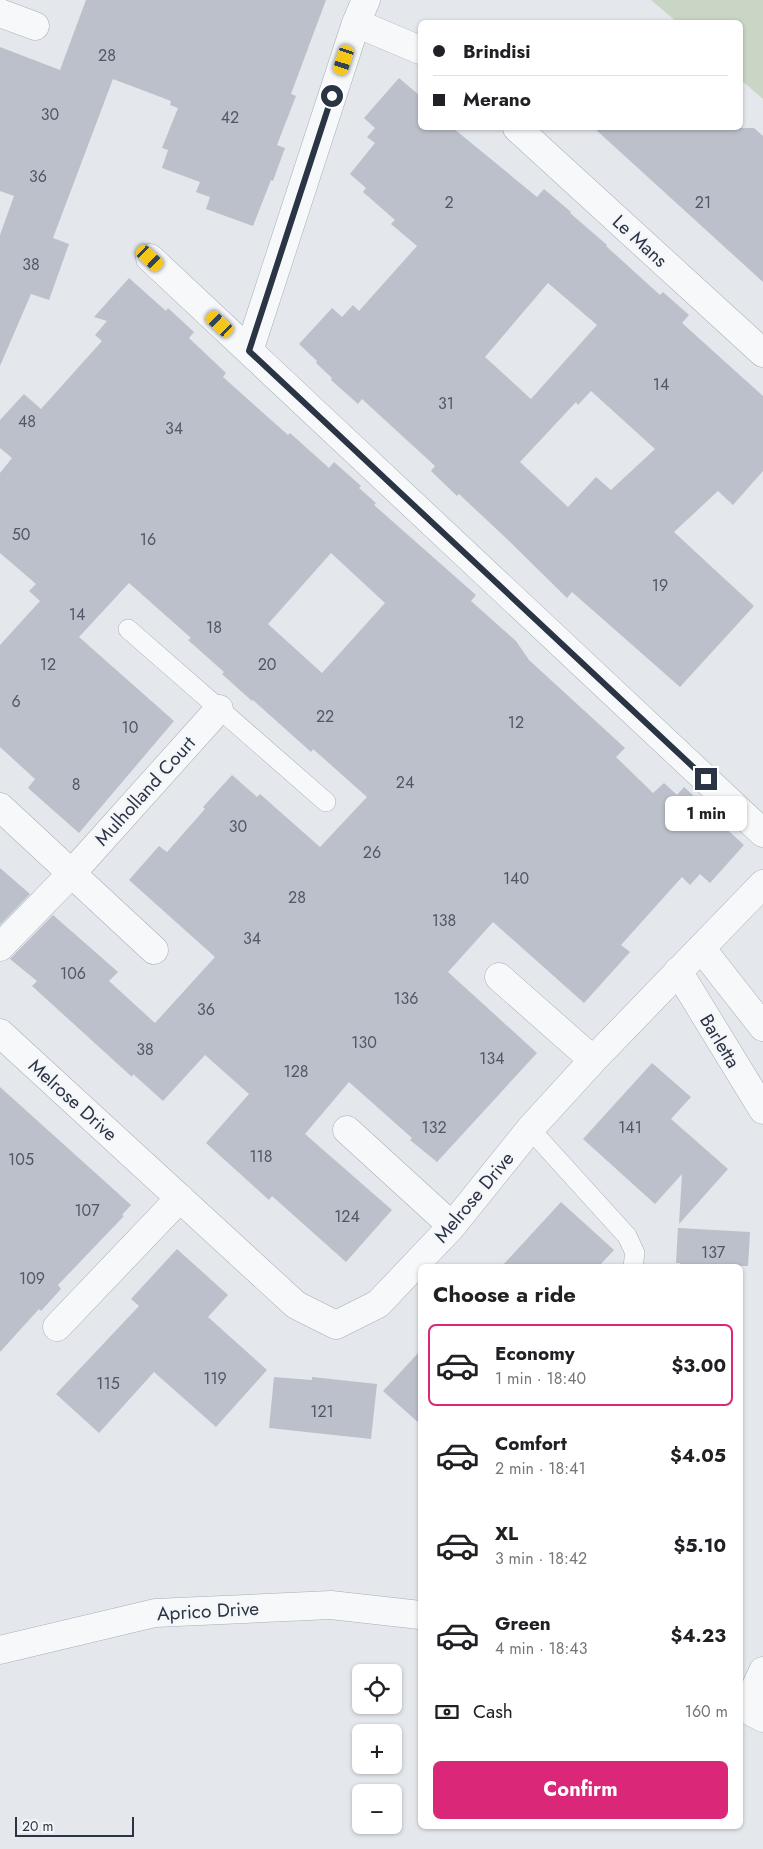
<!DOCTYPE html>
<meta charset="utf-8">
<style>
:root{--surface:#fff;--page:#f2f2f2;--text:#202124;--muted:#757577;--line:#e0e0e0;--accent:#db2777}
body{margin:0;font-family:Jost,sans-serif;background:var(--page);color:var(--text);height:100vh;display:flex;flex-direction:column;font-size:19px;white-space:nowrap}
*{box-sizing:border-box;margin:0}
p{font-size:16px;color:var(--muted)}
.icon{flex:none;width:28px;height:28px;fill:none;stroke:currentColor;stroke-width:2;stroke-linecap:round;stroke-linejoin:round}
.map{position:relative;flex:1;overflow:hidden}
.side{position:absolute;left:418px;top:1264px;width:325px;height:565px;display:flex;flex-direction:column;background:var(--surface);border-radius:8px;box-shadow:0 1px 4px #0004}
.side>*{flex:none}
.banner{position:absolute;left:418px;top:20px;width:325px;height:110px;border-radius:8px;box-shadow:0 1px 4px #0004;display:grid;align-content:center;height:110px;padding:0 15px;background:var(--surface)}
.buttons{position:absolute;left:352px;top:1664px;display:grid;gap:10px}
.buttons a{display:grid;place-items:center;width:50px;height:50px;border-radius:8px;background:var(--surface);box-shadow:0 1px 4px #0004;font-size:25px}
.scale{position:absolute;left:15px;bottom:12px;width:119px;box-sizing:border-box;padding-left:5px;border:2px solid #2b3445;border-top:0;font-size:14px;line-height:18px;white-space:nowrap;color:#2b3445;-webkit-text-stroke:4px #f4f6f9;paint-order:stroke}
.end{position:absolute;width:22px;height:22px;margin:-11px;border:6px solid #2b3445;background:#fff;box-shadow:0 0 0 2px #fff}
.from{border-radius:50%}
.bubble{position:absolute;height:35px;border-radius:8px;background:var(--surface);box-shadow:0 1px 4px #0004;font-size:16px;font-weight:700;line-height:35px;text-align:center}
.car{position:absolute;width:15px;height:30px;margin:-15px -8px;border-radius:6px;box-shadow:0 0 4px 1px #0007;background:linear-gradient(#f5c518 24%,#345 0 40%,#f5c518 0 76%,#345 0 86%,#f5c518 0)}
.banner b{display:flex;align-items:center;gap:18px;height:48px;font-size:19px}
.banner b+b{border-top:1px solid var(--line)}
.banner i{width:12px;height:12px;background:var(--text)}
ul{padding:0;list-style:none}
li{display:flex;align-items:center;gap:15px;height:82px;margin:0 10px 8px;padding:0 5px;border:2px solid transparent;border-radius:8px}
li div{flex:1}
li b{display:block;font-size:19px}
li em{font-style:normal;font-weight:700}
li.on{border-color:var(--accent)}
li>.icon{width:45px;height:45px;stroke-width:1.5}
h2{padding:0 15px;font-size:22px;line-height:60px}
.pay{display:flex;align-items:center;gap:12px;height:55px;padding:0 15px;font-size:19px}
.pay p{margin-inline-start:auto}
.primary-button{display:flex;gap:10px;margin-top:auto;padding:10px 15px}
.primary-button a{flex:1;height:58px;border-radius:8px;background:var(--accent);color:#fff;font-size:20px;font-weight:700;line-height:58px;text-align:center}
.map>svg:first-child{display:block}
.green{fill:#c9d6c5}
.building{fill:#bbc0ca;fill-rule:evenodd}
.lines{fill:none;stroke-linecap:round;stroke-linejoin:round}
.service-casing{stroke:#a9aeb7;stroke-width:20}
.minor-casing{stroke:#a9aeb7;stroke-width:29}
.tertiary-casing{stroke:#a9aeb7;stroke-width:29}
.service{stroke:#f7f8fa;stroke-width:19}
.minor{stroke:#f7f8fa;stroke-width:28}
.tertiary{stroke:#f7f8fa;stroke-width:28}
.route{stroke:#2b3445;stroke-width:6}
.labels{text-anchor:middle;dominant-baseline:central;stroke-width:5;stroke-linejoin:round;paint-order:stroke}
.number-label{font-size:16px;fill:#4f5766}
.street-label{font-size:19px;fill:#2b3445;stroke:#f4f6f9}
</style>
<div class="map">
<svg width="763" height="1849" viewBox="0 0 763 1849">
<rect width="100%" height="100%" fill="#e4e7ec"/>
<!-- green -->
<path class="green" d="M651,0H763V99L740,79V22H677Z"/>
<!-- building -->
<path class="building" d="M86,0H326L291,94L296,96L277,145L285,148L273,181L271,180L253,226L206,209L210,197L196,192L200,182L162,168L168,150L162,148L178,108L170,105L171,101L113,79L53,238L69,244L49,300L31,294L0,366V235L14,196L0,191V47L60,70Z
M399,78L420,96V128H453L537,197L544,189L571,212L570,213L607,245L606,246L660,295L663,292L689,315L682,323L763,396V471L733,505L718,491L674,532L754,606L680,687L572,592L567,598L507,539L459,494L457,496L431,471L435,466L362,399L358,404L331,380L332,378L316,363L317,361L299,344L332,308L342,317L353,305L359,311L417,246L391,224L395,220L363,192L366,188L350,174L375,143L367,137L375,128L364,118ZM548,283L597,325L531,399L485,357ZM591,391L655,449L611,490L596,477L568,507L520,462L576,402L578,405Z
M594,128H754L763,136V282Z
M129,278L166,311L168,308L194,332L189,338L226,373L223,377L288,435L290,433L329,468L334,462L361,486L359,488L376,503L374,505L476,595L471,601L516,641L529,660L625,748L616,757L653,793L664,783L677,795L684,787L710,811L709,813L744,845L710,883L700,874L690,885L682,877L621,945L630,952L584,1003L493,922L448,972L537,1053L437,1162L410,1140L412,1138L349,1082L305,1134L392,1210L346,1262L272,1196L269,1200L206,1143L249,1094L205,1055L163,1101L133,1074L132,1077L32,986L37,981L10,959L53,915L118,972L109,981L155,1023L215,957L129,880L159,846L167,852L205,809L203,807L232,775L257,797L260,794L320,847L367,797L313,749L311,752L253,700L252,701L222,674L224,672L188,640L191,638L129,583L79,637L174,721L79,833L28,788L35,779L0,747V645L40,601L29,591L36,584L0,553V473L12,458L0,448V420L24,394L41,409L102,341L95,335L107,321L94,317ZM331,553L385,603L322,673L268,624Z
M0,868L30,894L0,925Z
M652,1063L691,1097L671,1119L728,1169L679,1224L682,1174L655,1204L583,1139Z
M0,1087L131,1205L122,1215L124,1216L58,1285L61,1289L41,1311L39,1309L0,1352Z
M561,1202L614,1250L599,1266H502Z
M678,1228L750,1232L748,1266H680V1263H676Z
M177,1249L228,1295L208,1317L267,1370L216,1427L154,1372L99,1433L56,1394L139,1306L131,1299Z
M420,1351V1424L383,1391Z
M274,1377L312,1380V1377L377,1384L371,1439L269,1428Z"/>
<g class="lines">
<defs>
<path id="service" d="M128,629L326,802
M530,1129L627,1236L635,1253L633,1266"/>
<path id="minor" d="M0,13L35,26
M356,23L420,50
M517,128L763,353
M150,258L763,833
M249,351L356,23L366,0
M0,807L154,950
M0,947L71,874L219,709
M701,948L763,1027
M678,971L763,1110
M499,977L593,1060
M0,1033L296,1305L336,1325L378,1304L452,1226L530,1129L593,1060L763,884
M347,1130L452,1226
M57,1327L180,1198
M746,1708L763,1671"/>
<path id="tertiary" d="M0,1650L155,1613L331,1605L420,1615
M740,1706L763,1718"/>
</defs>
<!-- service casing -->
<use href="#service" class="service-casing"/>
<!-- minor casing -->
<use href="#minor" class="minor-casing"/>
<!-- tertiary casing -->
<use href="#tertiary" class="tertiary-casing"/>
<!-- service -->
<use href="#service" class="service"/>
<!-- minor -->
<use href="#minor" class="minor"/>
<!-- tertiary -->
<use href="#tertiary" class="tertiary"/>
</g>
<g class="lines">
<!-- route -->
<path class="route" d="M332,96L249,351L706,779"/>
</g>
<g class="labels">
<!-- number labels -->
<g class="number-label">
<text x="107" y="55">28</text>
<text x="50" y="114">30</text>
<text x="230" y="117">42</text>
<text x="38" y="176">36</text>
<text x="449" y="202">2</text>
<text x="703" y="202">21</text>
<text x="31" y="264">38</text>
<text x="661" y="384">14</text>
<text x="446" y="403">31</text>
<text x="27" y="421">48</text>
<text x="174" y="428">34</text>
<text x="21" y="534">50</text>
<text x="148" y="539">16</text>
<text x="660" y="585">19</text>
<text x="77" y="614">14</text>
<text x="214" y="627">18</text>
<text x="48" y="664">12</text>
<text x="267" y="664">20</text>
<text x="16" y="701">6</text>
<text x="325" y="716">22</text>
<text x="516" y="722">12</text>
<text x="130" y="727">10</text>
<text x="405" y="782">24</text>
<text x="76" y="784">8</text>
<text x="238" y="826">30</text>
<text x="372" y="852">26</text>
<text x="516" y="878">140</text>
<text x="297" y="897">28</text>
<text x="444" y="920">138</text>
<text x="252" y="938">34</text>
<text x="73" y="973">106</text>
<text x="406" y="998">136</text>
<text x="206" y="1009">36</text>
<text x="364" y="1042">130</text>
<text x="145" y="1049">38</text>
<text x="492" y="1058">134</text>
<text x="296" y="1071">128</text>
<text x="434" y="1127">132</text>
<text x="630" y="1127">141</text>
<text x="261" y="1156">118</text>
<text x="21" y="1159">105</text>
<text x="87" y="1210">107</text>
<text x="347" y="1216">124</text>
<text x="713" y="1252">137</text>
<text x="32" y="1278">109</text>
<text x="215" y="1378">119</text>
<text x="108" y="1383">115</text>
<text x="322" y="1411">121</text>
</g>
<!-- street labels -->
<g class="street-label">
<text transform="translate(640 241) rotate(43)">Le Mans</text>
<text transform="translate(145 791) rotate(-48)">Mulholland Court</text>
<text transform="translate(720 1041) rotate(59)">Barletta</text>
<text transform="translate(73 1100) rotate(42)">Melrose Drive</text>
<text transform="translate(474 1197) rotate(-50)">Melrose Drive</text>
<text transform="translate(208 1611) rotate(-3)">Aprico Drive</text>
</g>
</g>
</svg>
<div class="buttons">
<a><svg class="icon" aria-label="locate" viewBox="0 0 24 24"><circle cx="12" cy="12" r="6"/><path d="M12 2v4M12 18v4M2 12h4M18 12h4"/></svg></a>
<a>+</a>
<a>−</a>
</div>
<div class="scale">20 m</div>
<i class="end from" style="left:332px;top:96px"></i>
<i class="end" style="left:706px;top:779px"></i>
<div class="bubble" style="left:665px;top:796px;width:82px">1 min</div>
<i class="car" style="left:344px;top:60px;rotate:198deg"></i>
<i class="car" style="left:150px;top:258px;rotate:133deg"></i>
<i class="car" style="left:220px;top:324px;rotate:313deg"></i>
<div class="banner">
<b><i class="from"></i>Brindisi</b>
<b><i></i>Merano</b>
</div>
<section class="side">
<h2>Choose a ride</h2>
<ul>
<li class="on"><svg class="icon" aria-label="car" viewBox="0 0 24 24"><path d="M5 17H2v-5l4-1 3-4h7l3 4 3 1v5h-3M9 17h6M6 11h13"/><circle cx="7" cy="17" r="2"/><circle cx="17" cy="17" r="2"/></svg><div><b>Economy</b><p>1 min · 18:40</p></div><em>$3.00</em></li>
<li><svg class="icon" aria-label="car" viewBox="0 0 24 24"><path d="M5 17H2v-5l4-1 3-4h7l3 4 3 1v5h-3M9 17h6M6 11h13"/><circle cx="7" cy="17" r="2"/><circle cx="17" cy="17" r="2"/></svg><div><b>Comfort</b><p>2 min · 18:41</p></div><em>$4.05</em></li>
<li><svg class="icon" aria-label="car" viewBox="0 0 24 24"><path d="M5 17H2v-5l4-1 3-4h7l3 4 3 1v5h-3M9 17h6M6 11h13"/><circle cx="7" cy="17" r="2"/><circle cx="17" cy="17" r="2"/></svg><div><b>XL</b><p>3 min · 18:42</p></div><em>$5.10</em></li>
<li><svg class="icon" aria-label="car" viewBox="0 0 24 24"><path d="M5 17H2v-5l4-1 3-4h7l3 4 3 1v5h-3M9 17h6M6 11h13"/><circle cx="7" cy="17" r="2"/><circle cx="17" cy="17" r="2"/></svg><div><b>Green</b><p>4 min · 18:43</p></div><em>$4.23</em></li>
</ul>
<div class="pay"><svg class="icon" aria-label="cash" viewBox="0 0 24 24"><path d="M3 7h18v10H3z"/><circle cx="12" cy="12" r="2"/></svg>Cash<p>160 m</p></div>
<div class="primary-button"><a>Confirm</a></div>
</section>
</div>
